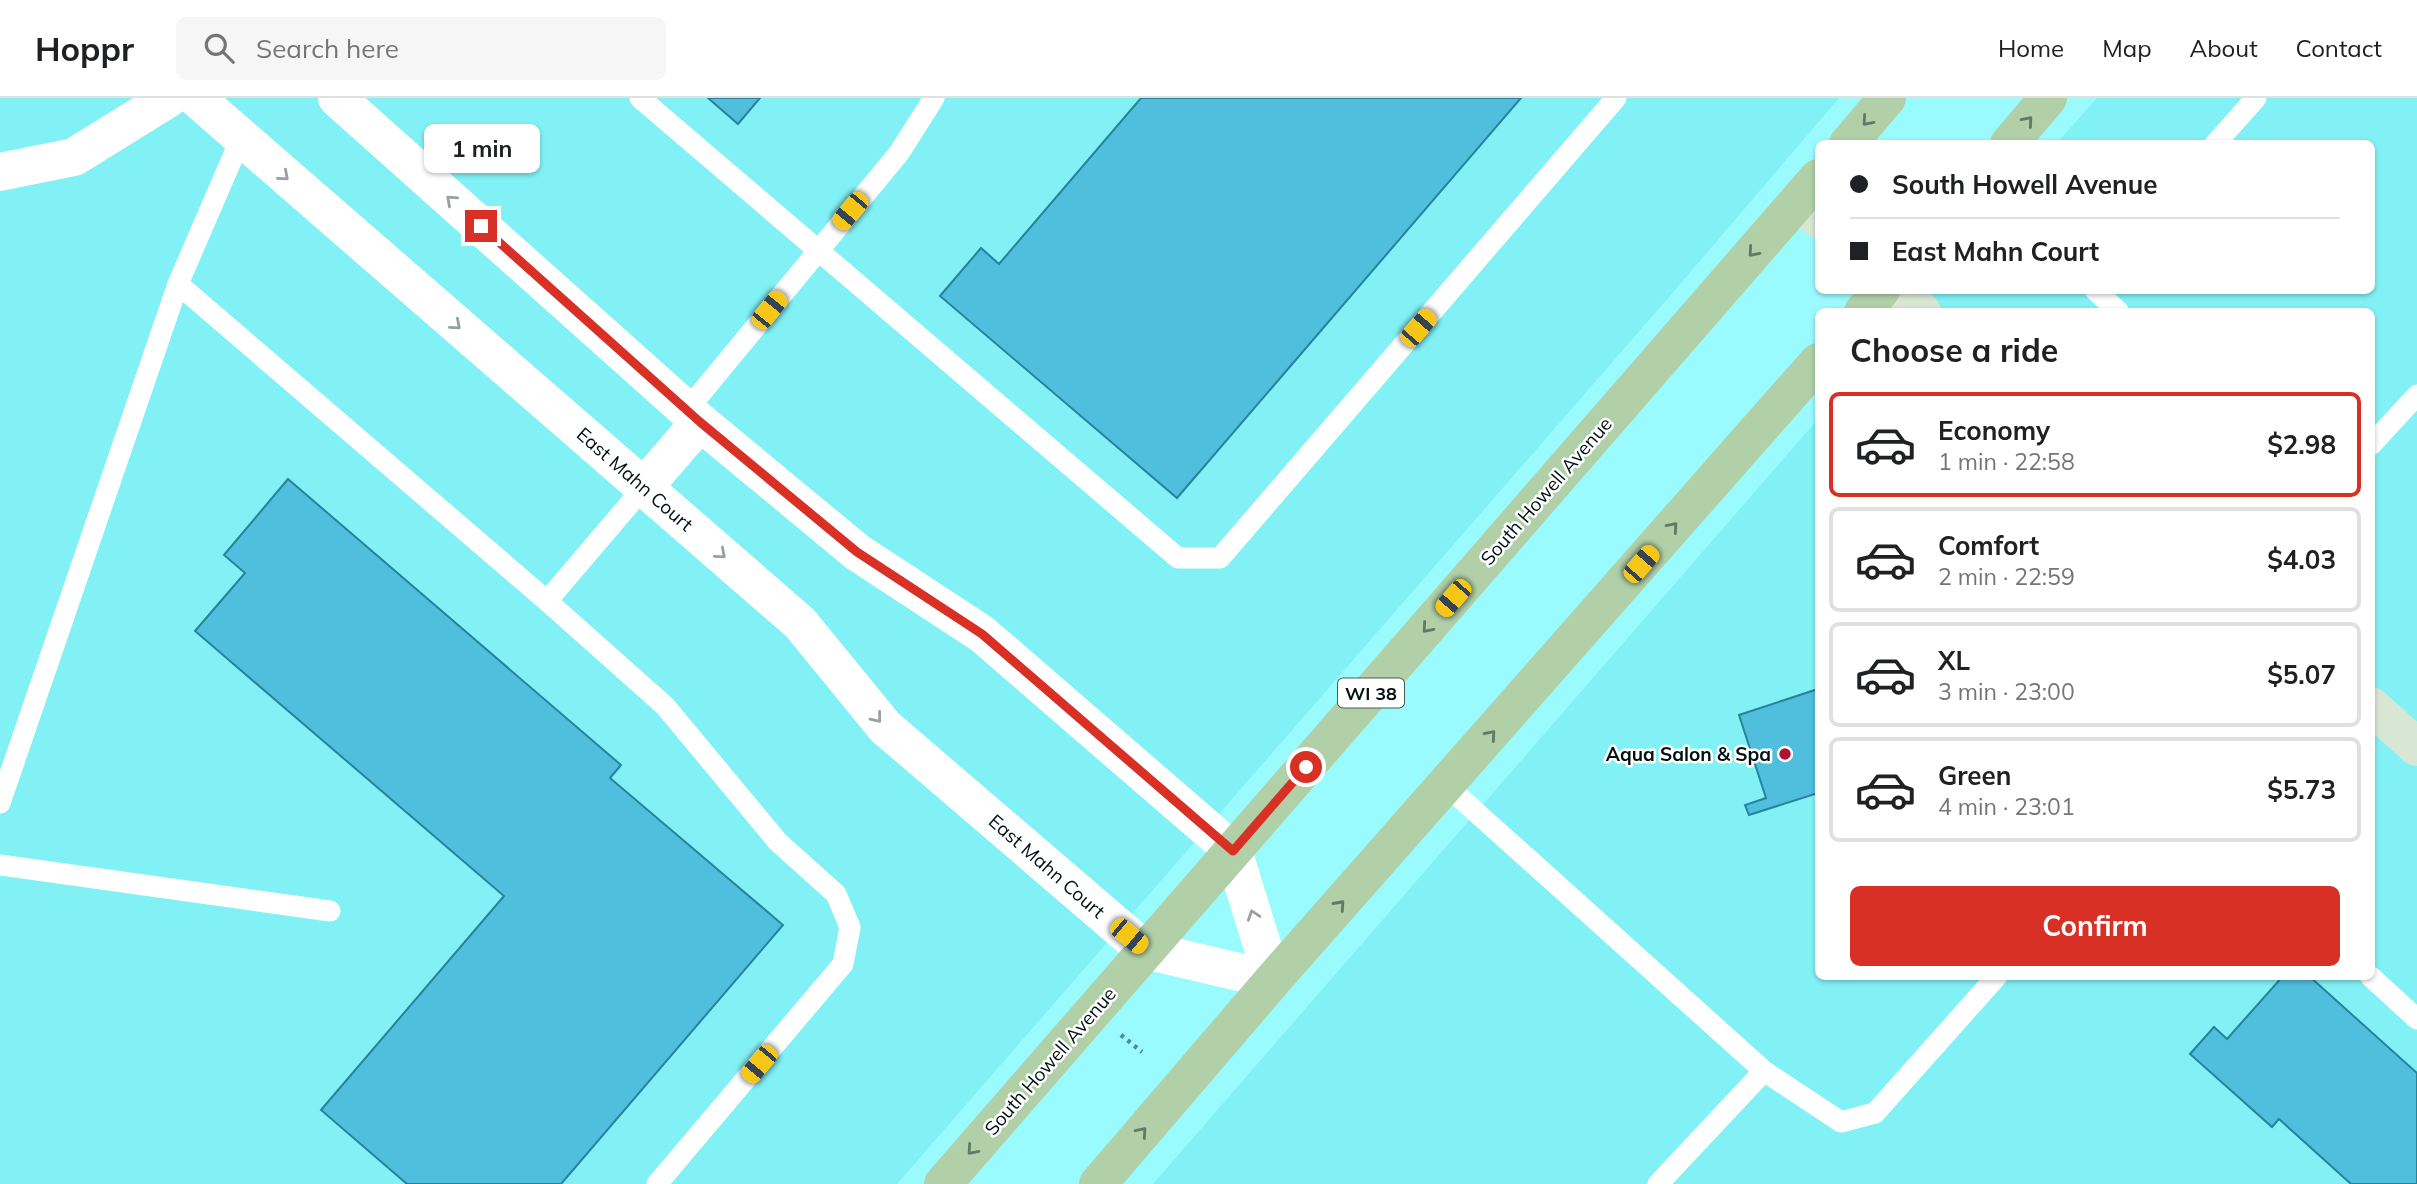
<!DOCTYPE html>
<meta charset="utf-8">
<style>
:root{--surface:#fff;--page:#f6f6f6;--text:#202124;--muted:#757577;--line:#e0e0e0;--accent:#d93025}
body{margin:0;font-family:Mulish,sans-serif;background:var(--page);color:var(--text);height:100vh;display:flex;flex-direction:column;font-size:26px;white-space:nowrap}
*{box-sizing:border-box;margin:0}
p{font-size:23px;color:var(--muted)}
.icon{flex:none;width:38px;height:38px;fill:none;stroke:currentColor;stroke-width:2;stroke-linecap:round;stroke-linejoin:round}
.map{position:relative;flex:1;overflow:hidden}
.panel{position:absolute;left:1815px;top:210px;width:560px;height:672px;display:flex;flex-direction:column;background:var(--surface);border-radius:10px;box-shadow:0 2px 5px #0004}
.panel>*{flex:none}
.banner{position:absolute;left:1815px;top:42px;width:560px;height:154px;border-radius:10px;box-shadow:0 2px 5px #0004;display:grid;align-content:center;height:154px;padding:0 35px;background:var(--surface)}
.end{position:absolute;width:32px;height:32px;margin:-16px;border:9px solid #d93025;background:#fff;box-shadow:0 0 0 4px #fff}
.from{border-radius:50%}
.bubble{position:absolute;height:49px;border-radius:10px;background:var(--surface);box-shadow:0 2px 5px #0004;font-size:23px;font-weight:700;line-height:49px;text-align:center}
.car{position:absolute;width:21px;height:42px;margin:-21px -10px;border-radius:9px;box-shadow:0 0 5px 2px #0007;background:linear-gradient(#f5c518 24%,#345 0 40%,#f5c518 0 76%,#345 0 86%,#f5c518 0)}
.banner b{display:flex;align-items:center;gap:24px;height:66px;font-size:26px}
.banner b+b{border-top:2px solid var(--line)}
.banner i{width:18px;height:18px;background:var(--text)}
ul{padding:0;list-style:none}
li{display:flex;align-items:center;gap:21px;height:105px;margin:0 14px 10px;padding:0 21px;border:4px solid var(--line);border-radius:10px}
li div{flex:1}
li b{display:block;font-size:26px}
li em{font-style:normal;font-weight:700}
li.active{border-color:var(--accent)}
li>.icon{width:63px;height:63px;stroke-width:1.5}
h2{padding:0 35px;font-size:32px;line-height:84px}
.action{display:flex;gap:14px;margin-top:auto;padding:14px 35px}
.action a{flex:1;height:80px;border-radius:10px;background:var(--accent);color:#fff;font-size:28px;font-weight:700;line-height:80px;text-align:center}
header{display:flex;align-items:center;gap:42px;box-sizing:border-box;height:98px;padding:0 35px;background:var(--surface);border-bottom:2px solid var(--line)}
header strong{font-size:33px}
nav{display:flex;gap:38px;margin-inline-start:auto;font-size:24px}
.search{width:490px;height:63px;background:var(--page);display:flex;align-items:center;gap:18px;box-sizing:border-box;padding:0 24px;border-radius:10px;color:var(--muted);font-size:26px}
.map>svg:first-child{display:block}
.built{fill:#82f1f5}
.building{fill:#4fbfdd;stroke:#25849c;stroke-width:2}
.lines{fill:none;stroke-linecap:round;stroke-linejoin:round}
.path{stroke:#508b8e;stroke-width:4.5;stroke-dasharray:3.5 5;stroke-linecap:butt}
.lane{stroke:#fff;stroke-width:21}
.street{stroke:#fff;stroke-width:38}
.secondary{stroke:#d8e7d4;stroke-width:38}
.primary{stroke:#b1d0a8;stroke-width:38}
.oneway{stroke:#617a64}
.oneway2{stroke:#99a0a0}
.route{stroke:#d93025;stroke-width:9}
.poi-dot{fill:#aa1432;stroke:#fff;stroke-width:2.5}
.labels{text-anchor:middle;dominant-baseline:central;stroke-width:5;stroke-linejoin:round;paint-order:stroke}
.shield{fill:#fff;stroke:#4c5859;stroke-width:2}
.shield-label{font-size:18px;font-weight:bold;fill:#001112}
.street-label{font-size:19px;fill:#001112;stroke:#fff}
.poi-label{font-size:19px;font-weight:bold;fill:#001112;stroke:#fff;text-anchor:end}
</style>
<header>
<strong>Hoppr</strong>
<div class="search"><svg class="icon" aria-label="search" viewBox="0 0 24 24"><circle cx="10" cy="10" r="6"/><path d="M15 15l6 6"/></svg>Search here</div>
<nav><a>Home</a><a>Map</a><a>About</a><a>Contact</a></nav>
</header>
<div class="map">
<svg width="2417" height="1086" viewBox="0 0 2417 1086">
<rect width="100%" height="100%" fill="#9afbff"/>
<!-- built -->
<path class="built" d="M0,0H1839L1676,191L897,1086H0Z
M2097,0H2417V1086H1153L1818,321V878H2371V214L1911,213L1930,192H2371V46L2057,45Z"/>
<!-- building -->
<path class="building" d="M708,0H760L738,26Z
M1141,0H1521L1177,400L940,198L981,150L999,166Z
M288,381L621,667L610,680L783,827L561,1086H407L321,1012L504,798L195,533L245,475L224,457Z
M1818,591V695L1749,717L1745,707L1766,700L1739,617Z
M2283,878H2309L2417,975V1086H2351L2279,1021L2272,1029L2190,956L2214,929L2227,941Z"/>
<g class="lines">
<!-- path -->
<path class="path" d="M1121,937L1142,954"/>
<!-- lane -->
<path class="lane" d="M640,0L1178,460H1220L1616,0
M2215,46L2256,0
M178,186L241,40
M2095,192L2119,214
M687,312L899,55L934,0
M2371,347L2417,297
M644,389L547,503L665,608L778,744L836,796L850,829L843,866L657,1086
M1447,688L1764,973L1658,1086
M0,705L178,186L547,503
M0,767L330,813
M2370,878L2417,921
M1764,973L1841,1024L1875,1015L1997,878"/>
<!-- street -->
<path class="street" d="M196,0L800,525L885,629L1145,852L1273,882
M337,0L700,324L857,454L982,536L1233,753L1273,882
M0,74L74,59L169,0
M644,389L700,324"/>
<!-- secondary -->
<path class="secondary" d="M1798,103L1818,121
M1899,192L1922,214
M2371,608L2417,649"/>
<!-- primary -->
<path class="primary" d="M1848,46L1887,0
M2009,46L2048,0
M1863,214L1881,192
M943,1086L1818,80
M1098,1086L1273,882L1818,264"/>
</g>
<!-- one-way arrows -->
<defs><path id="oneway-chevron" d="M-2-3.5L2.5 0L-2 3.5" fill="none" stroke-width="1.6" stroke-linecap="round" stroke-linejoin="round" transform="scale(1.75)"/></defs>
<g class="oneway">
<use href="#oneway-chevron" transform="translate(1867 23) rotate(131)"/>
<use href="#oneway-chevron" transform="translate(2028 23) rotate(-49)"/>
<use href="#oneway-chevron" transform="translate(1753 154) rotate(131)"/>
<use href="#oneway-chevron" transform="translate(1673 429) rotate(-49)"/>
<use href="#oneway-chevron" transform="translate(1427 530) rotate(131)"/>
<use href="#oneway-chevron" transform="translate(1491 637) rotate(-49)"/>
<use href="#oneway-chevron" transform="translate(1340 807) rotate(-48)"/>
<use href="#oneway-chevron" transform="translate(1142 1034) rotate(-49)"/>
<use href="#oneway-chevron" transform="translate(972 1052) rotate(131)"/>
</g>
<g class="oneway2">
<use href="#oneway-chevron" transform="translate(284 78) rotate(41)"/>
<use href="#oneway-chevron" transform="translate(451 102) rotate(-138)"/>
<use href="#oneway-chevron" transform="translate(456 227) rotate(41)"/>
<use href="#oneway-chevron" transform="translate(721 456) rotate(41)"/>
<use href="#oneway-chevron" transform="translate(877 620) rotate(51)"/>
<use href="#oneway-chevron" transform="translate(1253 817) rotate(-108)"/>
</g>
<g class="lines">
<!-- route -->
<path class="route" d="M481,128L700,324L857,454L982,536L1233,753L1306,669"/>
</g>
<!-- markers -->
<circle class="poi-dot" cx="1785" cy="656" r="7"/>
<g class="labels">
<!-- shield labels -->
<rect class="shield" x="1338" y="580.5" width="66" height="29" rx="5"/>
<g class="shield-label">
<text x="1371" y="595">WI 38</text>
</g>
<!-- street labels -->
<g class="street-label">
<text transform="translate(635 381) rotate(41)">East Mahn Court</text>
<text transform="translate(1546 393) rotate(-49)">South Howell Avenue</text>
<text transform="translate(1047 768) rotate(41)">East Mahn Court</text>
<text transform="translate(1050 963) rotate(-49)">South Howell Avenue</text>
</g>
<!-- poi labels -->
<g class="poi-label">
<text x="1771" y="656">Aqua Salon &amp; Spa</text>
</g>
</g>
</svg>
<i class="end from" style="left:1306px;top:669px"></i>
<i class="end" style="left:481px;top:128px"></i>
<div class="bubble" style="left:424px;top:26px;width:116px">1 min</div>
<i class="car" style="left:850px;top:113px;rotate:220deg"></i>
<i class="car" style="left:769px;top:212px;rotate:39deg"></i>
<i class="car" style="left:1418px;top:230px;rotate:41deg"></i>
<i class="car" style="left:1641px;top:466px;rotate:41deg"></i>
<i class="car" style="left:1453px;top:500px;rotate:221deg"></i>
<i class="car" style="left:1129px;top:838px;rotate:130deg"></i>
<i class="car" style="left:759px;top:966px;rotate:220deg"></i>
<div class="banner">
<b><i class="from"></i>South Howell Avenue</b>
<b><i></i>East Mahn Court</b>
</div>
<section class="panel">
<h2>Choose a ride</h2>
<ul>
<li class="active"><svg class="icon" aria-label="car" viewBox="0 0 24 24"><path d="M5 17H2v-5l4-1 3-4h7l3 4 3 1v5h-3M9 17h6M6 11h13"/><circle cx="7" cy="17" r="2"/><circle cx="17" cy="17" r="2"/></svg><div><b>Economy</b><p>1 min · 22:58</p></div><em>$2.98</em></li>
<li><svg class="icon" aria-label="car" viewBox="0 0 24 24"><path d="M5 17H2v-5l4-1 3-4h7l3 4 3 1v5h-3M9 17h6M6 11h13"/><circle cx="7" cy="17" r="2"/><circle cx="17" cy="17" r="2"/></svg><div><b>Comfort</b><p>2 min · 22:59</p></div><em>$4.03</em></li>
<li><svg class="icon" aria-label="car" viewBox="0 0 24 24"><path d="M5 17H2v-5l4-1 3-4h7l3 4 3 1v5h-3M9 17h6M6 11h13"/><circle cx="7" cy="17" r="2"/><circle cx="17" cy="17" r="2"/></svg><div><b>XL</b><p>3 min · 23:00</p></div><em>$5.07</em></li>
<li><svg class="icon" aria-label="car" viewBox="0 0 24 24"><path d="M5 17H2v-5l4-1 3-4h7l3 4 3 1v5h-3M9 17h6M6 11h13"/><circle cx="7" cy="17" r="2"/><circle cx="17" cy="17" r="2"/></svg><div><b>Green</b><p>4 min · 23:01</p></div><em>$5.73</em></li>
</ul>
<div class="action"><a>Confirm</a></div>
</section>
</div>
